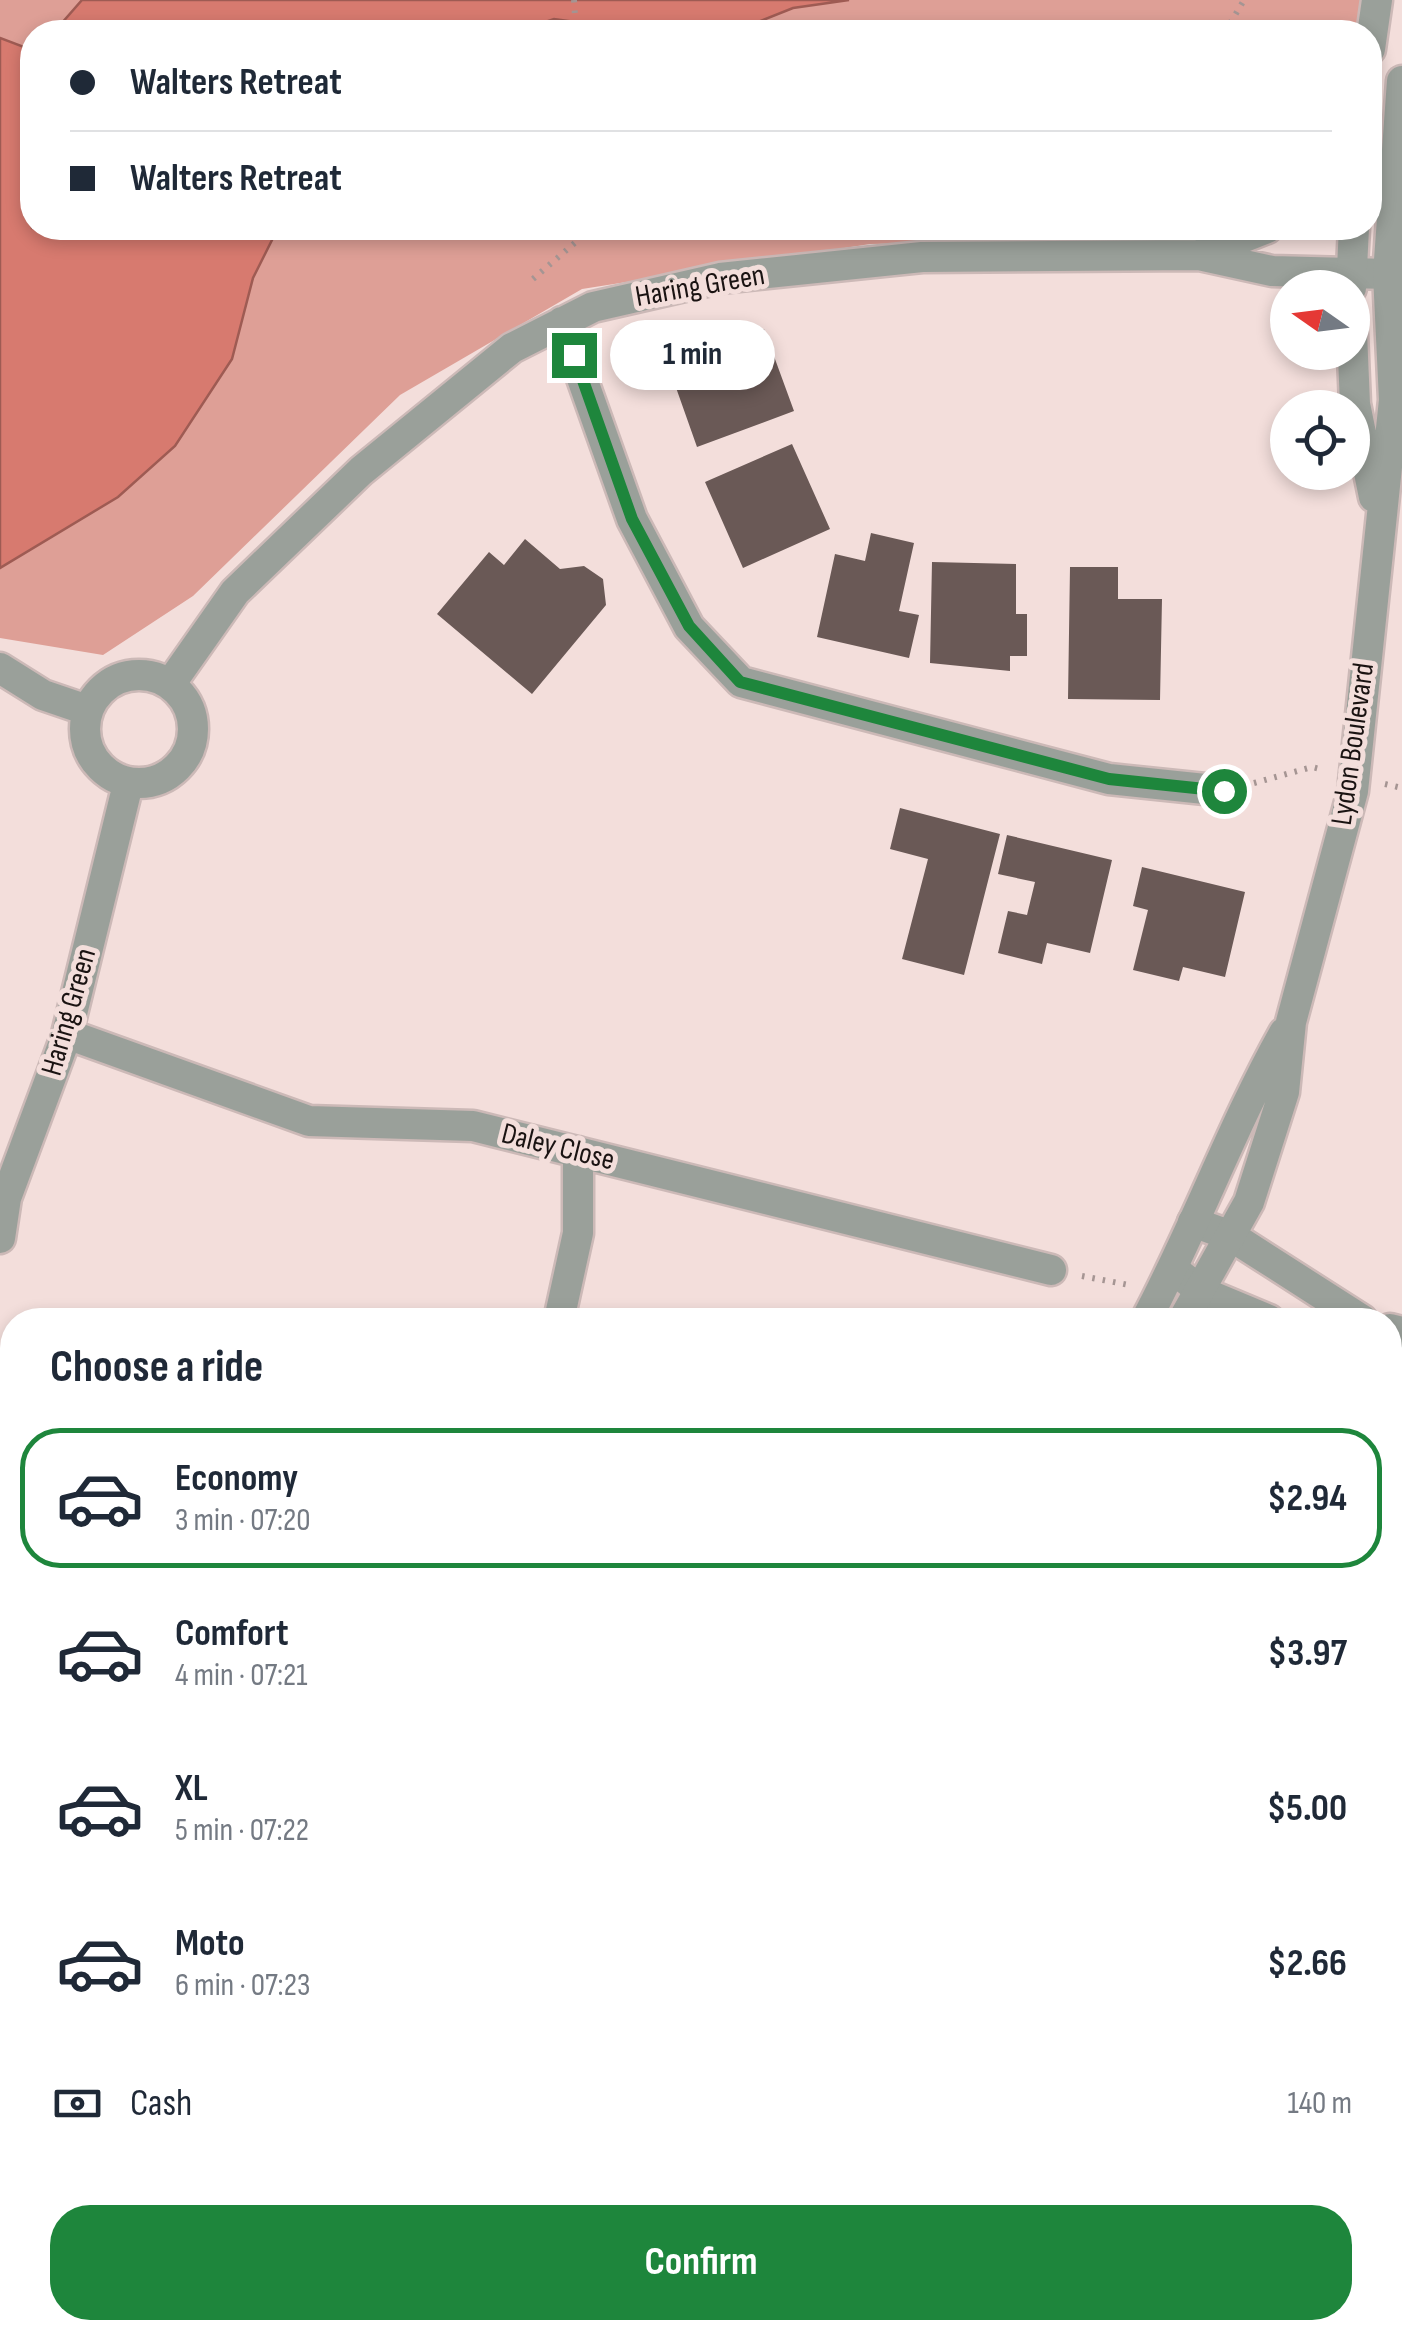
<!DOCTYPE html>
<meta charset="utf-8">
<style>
:root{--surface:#fff;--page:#f2f2f3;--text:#1f2937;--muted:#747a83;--line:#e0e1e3;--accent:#1e863c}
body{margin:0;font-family:"Sofia Sans Condensed",sans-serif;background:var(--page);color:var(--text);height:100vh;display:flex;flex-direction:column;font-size:38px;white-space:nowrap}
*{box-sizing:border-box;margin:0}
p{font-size:32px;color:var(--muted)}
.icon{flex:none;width:55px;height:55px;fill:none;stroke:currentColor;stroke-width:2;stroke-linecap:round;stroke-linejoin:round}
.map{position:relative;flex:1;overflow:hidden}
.sheet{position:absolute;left:0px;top:1308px;width:1402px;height:1032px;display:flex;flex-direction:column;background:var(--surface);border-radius:40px 40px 0 0;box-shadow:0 5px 15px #0003}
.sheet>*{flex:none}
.hud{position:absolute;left:20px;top:20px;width:1362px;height:220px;border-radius:40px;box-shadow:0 5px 15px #0003;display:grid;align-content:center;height:220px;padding:0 50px;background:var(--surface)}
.needle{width:65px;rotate:284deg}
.controls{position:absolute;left:1270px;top:270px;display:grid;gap:20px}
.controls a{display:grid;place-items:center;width:100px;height:100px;border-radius:50%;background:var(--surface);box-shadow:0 5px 15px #0003;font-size:50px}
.end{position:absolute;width:45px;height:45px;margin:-22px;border:12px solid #1e863c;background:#fff;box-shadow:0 0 0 5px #fff}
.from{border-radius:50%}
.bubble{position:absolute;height:70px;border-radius:35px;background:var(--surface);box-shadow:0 5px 15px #0003;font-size:32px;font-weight:700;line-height:70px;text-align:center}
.hud b{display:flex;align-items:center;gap:35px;height:95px;font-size:38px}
.hud b+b{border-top:2px solid var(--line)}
.hud i{width:25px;height:25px;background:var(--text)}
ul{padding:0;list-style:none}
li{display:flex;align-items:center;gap:30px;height:140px;margin:0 20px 15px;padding:0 30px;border:5px solid transparent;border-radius:40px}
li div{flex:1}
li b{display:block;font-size:38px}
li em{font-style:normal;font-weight:700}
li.selected{border-color:var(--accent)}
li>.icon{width:90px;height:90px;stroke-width:1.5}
h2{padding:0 50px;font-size:45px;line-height:120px}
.pay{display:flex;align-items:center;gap:25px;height:110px;padding:0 50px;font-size:38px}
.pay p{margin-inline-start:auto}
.cta{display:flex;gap:20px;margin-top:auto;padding:20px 50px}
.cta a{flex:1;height:115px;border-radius:40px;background:var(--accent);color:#fff;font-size:40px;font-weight:700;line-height:115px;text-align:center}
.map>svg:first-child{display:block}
.green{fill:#de9f96}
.water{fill:#d77a6f;stroke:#9e5b53;stroke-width:2.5}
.building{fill:#6a5956}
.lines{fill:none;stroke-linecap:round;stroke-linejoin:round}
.minor-casing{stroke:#ccb9b7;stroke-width:35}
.tertiary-casing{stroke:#ccb9b7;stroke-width:35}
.path{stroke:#a59593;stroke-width:6;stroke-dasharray:2.5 8;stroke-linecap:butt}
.minor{stroke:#9aa09a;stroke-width:30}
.tertiary{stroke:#9aa09a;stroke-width:30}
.route{stroke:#1e863c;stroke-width:12}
.labels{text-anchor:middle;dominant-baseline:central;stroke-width:10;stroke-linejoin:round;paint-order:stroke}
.street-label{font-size:30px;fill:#1a1312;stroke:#f3dedb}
</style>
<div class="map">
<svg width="1402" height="2338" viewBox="0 0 1402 2338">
<rect width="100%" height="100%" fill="#f3dedb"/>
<!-- green -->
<path class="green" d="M0,0H1377L1370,32H32V228H1341L1340,235L870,244L582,289L400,395L193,596L103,655L0,638Z"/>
<!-- water -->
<path class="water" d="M82,0H849L793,8L733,32H647L554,19L515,32H54Z
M0,38L32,50V228H278L253,278L232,359L175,446L118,497L0,568Z"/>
<!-- building -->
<path class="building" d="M764,329L794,411L697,447L668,365Z
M792,444L830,529L743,568L705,482Z
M871,533L914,543L899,611L919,615L909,658L817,637L835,554L865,561Z
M525,539L560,569L584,566L603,579L606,605L532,694L437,614L489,552L504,565Z
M932,562L1016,564V614H1027V656H1010V671L930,663Z
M1070,567H1118V599H1162L1160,700L1068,699Z
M900,808L1000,834L964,975L902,959L928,859L890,849Z
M1007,835L1112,860L1090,953L1047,943L1042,964L998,953L1008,911L1027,915L1035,882L998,874Z
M1142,867L1245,892L1225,977L1183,967L1179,981L1133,970L1148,910L1133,906Z
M19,2328H101L122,2330L127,2338H17Z"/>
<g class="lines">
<defs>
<path id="minor" d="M1199,255L1267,228
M562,322L632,519L689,627L741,682L1109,779L1224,791
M0,668L43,695L87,710
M85 729a54 54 0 1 1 108 0a54 54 0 1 1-108 0Z
M171,683L235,592L361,471L512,348L593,307L720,278L922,257L1199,255L1272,271L1388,274
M67,1034L309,1121L473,1126L1051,1270
M1193,1222L1231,1236L1362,1320
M0,1238L6,1198L67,1034L128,784
M1173,1269L1202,1292L1269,1320
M559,1320L578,1233V1152
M1390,1329L1402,1332
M0,1538L12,1546
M1390,1850L1402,1856
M0,2020L12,2023
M238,2338L241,2328"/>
<path id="tertiary" d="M1370,49L1377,0
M1351,288L1354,228
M1352,333L1355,404L1374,497
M1146,1320C1196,1226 1232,1126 1284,1033
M1183,1320L1249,1202L1284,1092L1291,1022L1353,791L1394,400L1388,274L1402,81
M767,2338L771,2328"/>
</defs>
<!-- minor casing -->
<use href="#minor" class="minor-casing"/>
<!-- tertiary casing -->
<use href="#tertiary" class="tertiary-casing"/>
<!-- path -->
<path class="path" d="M574,0L576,32
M1225,32L1244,0
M533,279L592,228
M1254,783L1312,767L1324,770
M1385,784L1402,788
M1082,1276L1129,1285"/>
<!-- minor -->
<use href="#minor" class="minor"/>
<!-- tertiary -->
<use href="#tertiary" class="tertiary"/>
</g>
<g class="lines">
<!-- route -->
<path class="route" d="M574,355L632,519L689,626L740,682L1109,779L1224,791"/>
</g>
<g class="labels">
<!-- street labels -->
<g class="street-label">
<text transform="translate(700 286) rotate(-10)">Haring Green</text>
<text transform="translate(1353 744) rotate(-82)">Lydon Boulevard</text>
<text transform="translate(69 1012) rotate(-74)">Haring Green</text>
<text transform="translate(558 1147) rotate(14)">Daley Close</text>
</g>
</g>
</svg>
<div class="controls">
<a><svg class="needle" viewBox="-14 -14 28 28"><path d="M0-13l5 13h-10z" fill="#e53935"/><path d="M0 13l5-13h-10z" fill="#747a83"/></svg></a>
<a><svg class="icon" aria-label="locate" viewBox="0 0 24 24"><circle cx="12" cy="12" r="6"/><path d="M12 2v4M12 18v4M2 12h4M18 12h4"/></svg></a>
</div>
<i class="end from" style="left:1224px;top:791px"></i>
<i class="end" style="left:574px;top:355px"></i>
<div class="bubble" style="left:610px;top:320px;width:165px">1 min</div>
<div class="hud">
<b><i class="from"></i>Walters Retreat</b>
<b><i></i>Walters Retreat</b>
</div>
<section class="sheet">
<h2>Choose a ride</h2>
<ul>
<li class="selected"><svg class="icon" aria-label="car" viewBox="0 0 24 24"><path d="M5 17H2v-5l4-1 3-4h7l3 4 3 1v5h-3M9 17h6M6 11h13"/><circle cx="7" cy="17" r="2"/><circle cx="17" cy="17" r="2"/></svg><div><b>Economy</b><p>3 min · 07:20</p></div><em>$2.94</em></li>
<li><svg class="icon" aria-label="car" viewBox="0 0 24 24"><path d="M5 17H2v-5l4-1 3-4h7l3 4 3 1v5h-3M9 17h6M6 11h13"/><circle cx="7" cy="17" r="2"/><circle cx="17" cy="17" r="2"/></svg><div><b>Comfort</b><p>4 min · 07:21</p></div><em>$3.97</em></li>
<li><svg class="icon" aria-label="car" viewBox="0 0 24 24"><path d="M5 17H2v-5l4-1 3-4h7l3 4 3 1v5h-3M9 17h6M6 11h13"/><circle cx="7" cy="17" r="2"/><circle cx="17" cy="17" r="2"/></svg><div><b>XL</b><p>5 min · 07:22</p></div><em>$5.00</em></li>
<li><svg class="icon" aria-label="car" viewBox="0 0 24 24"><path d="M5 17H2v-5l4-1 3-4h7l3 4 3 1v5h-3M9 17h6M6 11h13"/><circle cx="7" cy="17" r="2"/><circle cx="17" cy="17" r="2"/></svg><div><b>Moto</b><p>6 min · 07:23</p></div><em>$2.66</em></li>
</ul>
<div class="pay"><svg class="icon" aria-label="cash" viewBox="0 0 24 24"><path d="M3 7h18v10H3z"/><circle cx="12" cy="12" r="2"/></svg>Cash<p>140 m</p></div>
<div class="cta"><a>Confirm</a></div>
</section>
</div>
